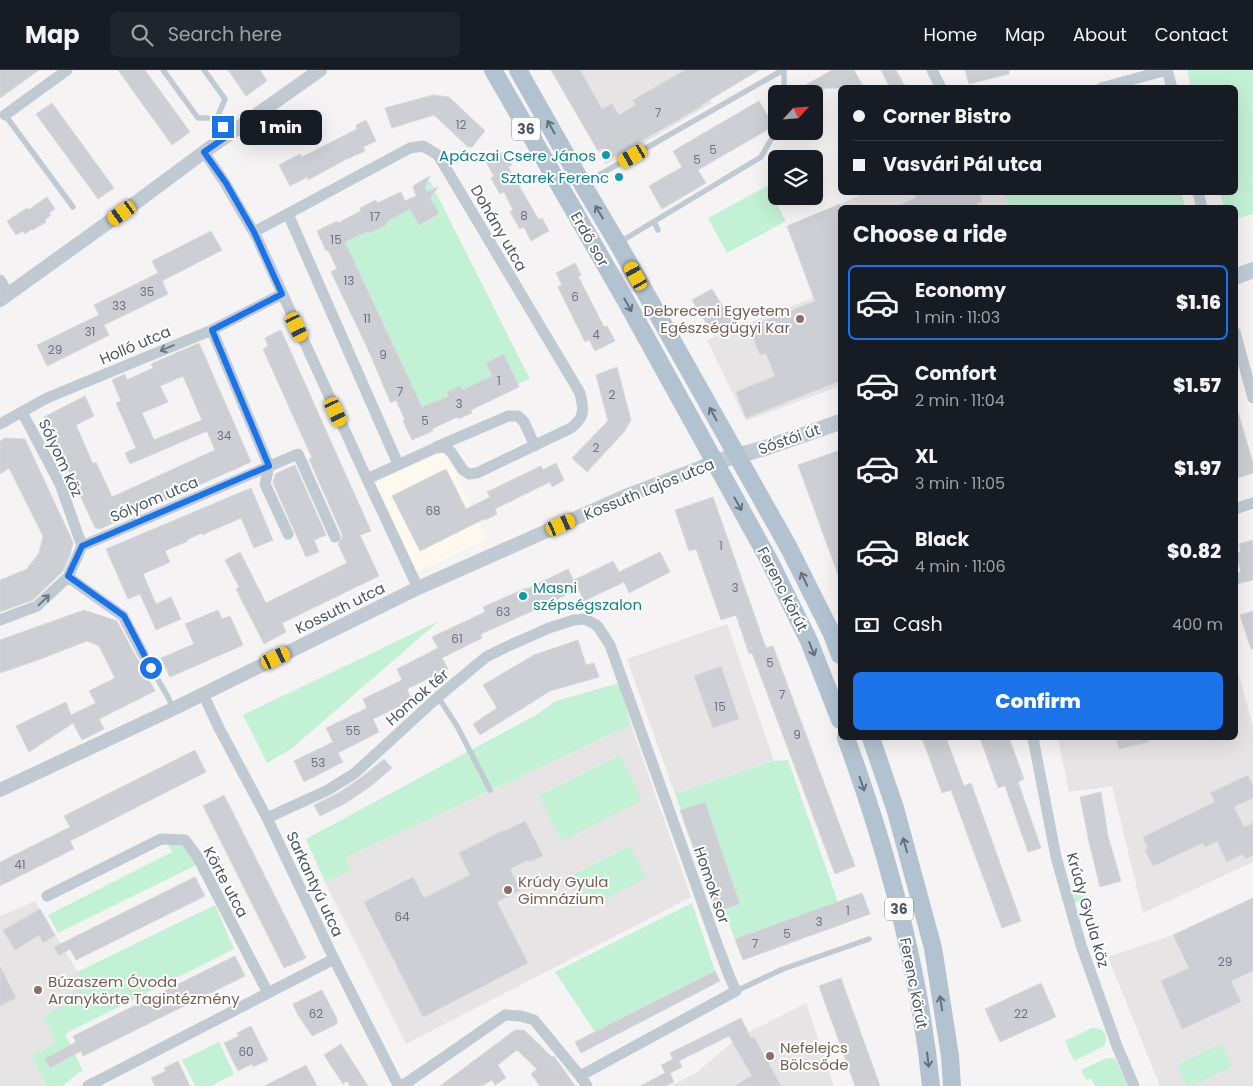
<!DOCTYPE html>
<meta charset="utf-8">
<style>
:root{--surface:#171b24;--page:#20242c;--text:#f1f3f6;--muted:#9ea1a6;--line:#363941;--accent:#1a73e8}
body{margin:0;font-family:Poppins,sans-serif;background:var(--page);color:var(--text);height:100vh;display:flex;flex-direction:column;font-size:19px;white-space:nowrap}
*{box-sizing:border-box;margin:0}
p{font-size:16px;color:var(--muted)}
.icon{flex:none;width:28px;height:28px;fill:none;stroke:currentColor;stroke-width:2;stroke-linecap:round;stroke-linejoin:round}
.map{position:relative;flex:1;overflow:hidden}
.side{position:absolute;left:838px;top:135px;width:400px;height:535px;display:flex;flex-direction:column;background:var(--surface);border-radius:8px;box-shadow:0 5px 20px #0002}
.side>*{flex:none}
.top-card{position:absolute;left:838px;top:15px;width:400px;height:110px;border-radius:8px;box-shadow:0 5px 20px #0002;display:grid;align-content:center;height:110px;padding:0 15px;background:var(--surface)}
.needle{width:32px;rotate:64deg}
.fabs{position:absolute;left:768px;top:15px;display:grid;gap:10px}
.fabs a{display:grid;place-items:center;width:55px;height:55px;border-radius:8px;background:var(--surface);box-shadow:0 5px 20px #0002;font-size:25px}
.end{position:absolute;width:22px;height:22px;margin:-11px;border:6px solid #1a73e8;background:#fff;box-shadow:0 0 0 2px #fff}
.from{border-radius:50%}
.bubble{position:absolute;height:35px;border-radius:8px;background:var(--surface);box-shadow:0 5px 20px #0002;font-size:16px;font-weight:800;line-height:35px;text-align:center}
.car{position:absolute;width:15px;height:30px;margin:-15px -8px;border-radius:6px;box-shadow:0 0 4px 1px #0007;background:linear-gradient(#f5c518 24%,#345 0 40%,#f5c518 0 76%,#345 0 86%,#f5c518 0)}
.top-card b{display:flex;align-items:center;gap:18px;height:48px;font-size:19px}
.top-card b+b{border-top:1px solid var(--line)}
.top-card i{width:12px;height:12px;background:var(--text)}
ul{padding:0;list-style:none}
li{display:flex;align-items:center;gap:15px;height:75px;margin:0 10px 8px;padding:0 5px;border:2px solid transparent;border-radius:8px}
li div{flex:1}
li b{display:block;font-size:19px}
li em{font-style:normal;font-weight:800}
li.current{border-color:var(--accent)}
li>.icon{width:45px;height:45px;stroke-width:1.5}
h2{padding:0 15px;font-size:22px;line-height:60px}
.pay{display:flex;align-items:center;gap:12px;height:55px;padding:0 15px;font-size:19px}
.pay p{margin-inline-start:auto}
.cta{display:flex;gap:10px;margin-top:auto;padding:10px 15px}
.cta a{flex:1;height:58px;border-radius:8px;background:var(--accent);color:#fff;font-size:20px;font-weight:800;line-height:58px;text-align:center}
header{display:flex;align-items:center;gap:30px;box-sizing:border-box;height:70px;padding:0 25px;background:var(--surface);border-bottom:1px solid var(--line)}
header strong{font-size:24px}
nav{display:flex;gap:28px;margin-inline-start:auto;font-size:18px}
.search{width:350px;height:45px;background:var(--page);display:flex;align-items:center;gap:12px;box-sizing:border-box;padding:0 18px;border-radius:8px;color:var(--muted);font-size:19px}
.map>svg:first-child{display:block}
.commercial{fill:#fdf9ef}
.education{fill:#e6e4e5}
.green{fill:#c3f1d5}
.building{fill:#cdcfd5;stroke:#d7d9de;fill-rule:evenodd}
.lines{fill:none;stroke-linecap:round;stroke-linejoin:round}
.service{stroke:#c1cad2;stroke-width:5.5}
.minor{stroke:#c1cad2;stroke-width:11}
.tertiary{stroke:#c1cad2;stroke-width:14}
.secondary{stroke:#c1cbd6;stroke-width:16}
.primary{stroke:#b3c2d1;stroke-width:18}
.oneway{stroke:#64717d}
.oneway2{stroke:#6e7983}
.route{stroke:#1a73e8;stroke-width:6}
.culture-dot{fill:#0f9aa8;stroke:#fff;stroke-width:2}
.education-dot{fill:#8d6e63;stroke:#fff;stroke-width:2}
.labels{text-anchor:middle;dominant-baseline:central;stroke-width:4;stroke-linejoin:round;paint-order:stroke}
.number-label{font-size:12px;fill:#6b747e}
.shield{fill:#fff;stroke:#808990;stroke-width:1}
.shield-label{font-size:14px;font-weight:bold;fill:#4a5661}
.culture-label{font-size:15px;fill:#0d838f;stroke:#fff;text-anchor:end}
.street-label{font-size:15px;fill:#4a5661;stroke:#fff}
.education-label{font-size:15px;fill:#785e54;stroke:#fff;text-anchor:start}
</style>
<header>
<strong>Map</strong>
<div class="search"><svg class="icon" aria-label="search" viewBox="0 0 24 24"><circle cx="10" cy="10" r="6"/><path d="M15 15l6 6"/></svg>Search here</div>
<nav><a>Home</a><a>Map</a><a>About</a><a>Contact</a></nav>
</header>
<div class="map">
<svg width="1253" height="1016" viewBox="0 0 1253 1016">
<rect width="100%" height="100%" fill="#f5f3f3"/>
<!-- commercial -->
<path class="commercial" d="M445,381L487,470L416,502L374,413Z"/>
<!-- education -->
<path class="education" d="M551,0H692L712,33L606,95Z
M865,123H1004L1010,137L840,138V316L746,351L707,270L814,227L787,156L852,129Z
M727,554L774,691L675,724L627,589Z
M1235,590L1253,657V792L1143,843L1112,716L1069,722L1058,668H1235Z
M631,655L691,827L406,974L325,812L350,800L345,788Z
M1252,828L1253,1016H1160L1108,887L1173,865Z
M35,831L82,909L71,930L43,947L56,973L32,986L46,1016H0V846Z
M806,933L834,1016H670L696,1003L736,969Z"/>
<!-- green -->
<path class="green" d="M1187,0H1253V144L1235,149V138L1224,137L1220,123L1235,122V18L1191,17Z
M430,111L530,309L518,314L504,285L486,293L492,306L462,320L460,317L447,322L449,326L422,337L344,172L368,161L370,163L387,154L386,152L410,139L419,155L439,145L425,117L427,113Z
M767,116L786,151L727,183L708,148Z
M1004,123H1181L1185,137H1010Z
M439,551L291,679L267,693L243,645Z
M619,613L631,655L345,788L351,800L325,812L306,769L536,645L556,631Z
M620,685L642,730L562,771L539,726Z
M788,690L838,832L735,869L723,840L740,834L705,732L681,740L675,724L774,691Z
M179,772L188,779L196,795L58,863L48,845L172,782L167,773Z
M630,776L646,808L591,836L574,804Z
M1075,824L1089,828L1098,869L1094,870L1082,831L1073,834L1072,825Z
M692,833L715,901L595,962L555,902Z
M215,835L234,879L65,964L83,1001L78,1003L63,1016H46L32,986L56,973L43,947L71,930L81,909L77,902Z
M1092,958C1104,957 1109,966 1104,976L1074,991L1065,971Z
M219,972L234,1004L211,1016H195L182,990Z
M1221,974L1232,997L1191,1016H1187L1177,995Z
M1107,988H1113L1116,990L1128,1016H1095L1091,1008L1086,1010L1081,1000Z"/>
<!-- building -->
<path class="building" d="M0,0H39L0,28Z
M118,0H145L190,62L172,75Z
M228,0H260L267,11L246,26Z
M551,0H580L602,39L612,34L619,45L636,35L633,30L685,0H759L701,35L702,36L610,89L603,78L598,81Z
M832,0H854L864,18H826L815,24H790Z
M881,0H896L906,18H890Z
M965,0H1009V4L969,14Z
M433,25L449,27L485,61L472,77H468L434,45L392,58L385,38Z
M759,31L774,56L698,100L706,113L662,139L649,116L682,97L673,81Z
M52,33L114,118L98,129L36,44Z
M366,50L376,71L363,77L365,81L345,90L308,110L307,107L290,116L279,95L300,84L302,87L357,59L356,55Z
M504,82L512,95L508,97L539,150L542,148L549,161L531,171L524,157L520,159L510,142L513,140L504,122L500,124L491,108L494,106L486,92Z
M430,106L425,117L427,122L438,117L430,127L439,144L419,155L410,139L386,152L387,154L370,163L368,161L345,172L422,337L449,326L447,322L460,316L462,320L492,306L486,293L504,284L519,317L471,340L472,343L458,349L457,347L432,359L433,361L412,370L403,351L405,350L396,330L391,333L382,313V312L366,275L331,202L337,199L328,180L326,181L317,161L337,151L338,153L351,146L361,141L360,138L376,130L377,133L401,122L405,131L416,126L413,116Z
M913,122H979L982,132L968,138H893L916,128Z
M47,127L55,139L49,143L51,145L45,150L46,152L33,160L32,159L25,164L23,161L16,165L7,151L27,138L28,140Z
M840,134V311L746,348L736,322L775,306L766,283L760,285L749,257L815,231L787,156Z
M211,161L222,180L162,211L168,224L104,255L109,265L47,296L37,275L99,245L94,235L158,203L152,191Z
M575,193L581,205L578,206L604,257L607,256L615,271L595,281L589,270L585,272L558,217L562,215L556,203Z
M712,219L733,253L713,264L692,230Z
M281,260L371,461L360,465L379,506L282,553L286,562L264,574L236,519L239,517L225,490L240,482L266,533L347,493L338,474L342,468V464L309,389L312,388L263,279L268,276L265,268Z
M199,273L251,392L100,459L95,458L44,347L85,326L94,346L76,355L93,394L96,392L112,427L215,380L207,361L130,394L125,383L136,378L116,333L121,331L112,310L125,304L127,310L153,298L151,294ZM183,306L202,350L154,370L142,343L168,332L160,316Z
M617,297L631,350L624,362L587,402L572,388L608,351L596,305Z
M1235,342H1238L1253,393V403L1235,409Z
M5,368L25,369L73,472L70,485L63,501L58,506L33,530L0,542V510L27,499L39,483L43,466L9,398L0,404V371Z
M840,380V507H839L798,395Z
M556,393L564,410L552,417L550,412L495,439L497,444L485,450L484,449L420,481L392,426L446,399L466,439L490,427L487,422L520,406L541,396L543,400Z
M295,395L326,465L314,470L319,482L306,487L273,413L275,404Z
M251,418L273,470L254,478L241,448L202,465L201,463L187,470L188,471L165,481L170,492L143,504L156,534L171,527L181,549L156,560L140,524L128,529L106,479Z
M713,427L766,578L773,576L855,796L835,804L752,583L749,584L736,545L721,550L696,479L689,481L675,440Z
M1253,470V510L1237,514L1235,504L1241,502L1236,483L1241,482L1239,474Z
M660,482L670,502L629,523L624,512L584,531L574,510L613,491L619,502Z
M568,499L578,519L539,538L481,564L482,568L442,588L448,599L407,619L412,630L373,649L379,662L338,683L343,692L304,712L294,691L333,672L326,658L367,638L363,629L402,610L397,599L438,578L432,567L485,542L483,537L526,518L527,519Z
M84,540L117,551L136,587L139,591L155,621L99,649L104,659L82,670L73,653L29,682L16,656L66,632L71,645L96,633L89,621L115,608L99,576L87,571L38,590L0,603V570Z
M218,540L222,549L230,546L243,575L170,607L161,588L194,574L185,554Z
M1253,541V579H1251L1240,545Z
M578,570L586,595L594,593L599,607L550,621L480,665L473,654L497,638L483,615L534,585Z
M721,596L739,649L713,658L694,606Z
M922,668H946L964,716L971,713L1021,851L1002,858L951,720L942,723Z
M980,668H1009L1024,709L1018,712L1041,778L1028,782L1005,716L998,718Z
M1116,668H1149V672L1119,679Z
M195,680L206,702L70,771L74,779L0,816V792L70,757L64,746Z
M384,689L392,698L371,716L346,733L320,746L314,735L340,722L363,706Z
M1248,705L1253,716V728L1234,737L1244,757L1253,753V785L1246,789L1243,784L1227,792L1217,771L1205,777L1203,773L1153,796L1145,780L1148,778L1143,767L1215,732L1210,723Z
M1101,722L1108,766L1121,811L1100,817L1089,772L1080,727Z
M224,725L306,888L284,898L203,736Z
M705,732L740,834L716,842L680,740Z
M525,751L543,786L529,792L528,790L510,799L520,820L497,832L528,893L423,947L364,832L413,807L424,828L470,805L459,783L504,760L505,761Z
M195,807L205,826L76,890L70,879L59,886L54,877Z
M862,823L870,844L743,890L735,869Z
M1253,828V901L1231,911L1241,932L1182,959L1161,911L1189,898L1173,865Z
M40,839L55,865L43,873L39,865L15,880L3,860Z
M235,886L245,906L83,986L81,981L50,998L45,989L76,972L73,966Z
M0,896L16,928L0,936Z
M715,901L720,911L581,983L575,972Z
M841,908L880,1016H855L819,916Z
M1041,913L1056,947L1000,972L985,939Z
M322,920L337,949V954L312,966L298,945L293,934Z
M741,948L751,968L754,967L781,1016H734L752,1006L729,966L679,991L682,997L670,1003L674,1012L665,1016H640L665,1003L661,995L673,989L670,983Z
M251,956L268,990L253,997L252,994L238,1001L224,973L239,966L237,963Z
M515,960H524L552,987L554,986L575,1016H540L531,1004L537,999L517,980L498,995L506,1008L495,1015L492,1010L482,1016H440Z
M341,974L368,1016H350L347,1011L343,1014L324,985Z
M178,991L190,1016H155L151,1008L166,1001L164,998Z
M306,995L317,1016H264Z"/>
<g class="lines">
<!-- service -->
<path class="service" d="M163,0L198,48H217L229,63
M204,0L225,29L217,48
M784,0V24
M5,45L73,137
M585,113L783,0
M654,152L658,160
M620,172L761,87L776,61
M143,584L168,627L173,639
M438,627L457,656L490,720
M736,921L783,899L869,869"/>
<!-- minor -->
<path class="minor" d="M932,0L941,18
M1167,0L1172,18
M1101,18L1167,0
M5,45L67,0
M204,82L225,113L257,168L367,409L418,518
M1198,122L1202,138
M288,144L398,394
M254,162L410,78L423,76L438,85L580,323C584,340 585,347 571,358L477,403L469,404L463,400L451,382L445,377L435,378L367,409
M0,210L9,224
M212,260L269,396L265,414L288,464
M1235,262L1253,328
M22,342L60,414L82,476
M0,354L47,328L212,260L282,224
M436,377L508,346H518L524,352L535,376
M1235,439L1253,433
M68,507L123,546L143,584
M0,550L37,536L68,507L82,476L298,384L335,467
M203,624L219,658L267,748L334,889L397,1013L401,1016
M1033,668L1056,787L1081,875L1117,976L1134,1016
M267,748L328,720L355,703L438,627L486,587L506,577L549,558L574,550L584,549L595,554L599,558L610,575L716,871L730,908L736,921L580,1006
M47,826L161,769L185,770L197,786L268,923
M88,1016L334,889
M402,1016L505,945L521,946L534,950L580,1006L587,1016"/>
<!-- tertiary -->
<path class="tertiary" d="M0,230L138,131L204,82L320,0
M0,720L173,639L418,518L628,425L715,392"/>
<!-- secondary -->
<path class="secondary" d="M1235,207L1253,200
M715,392L765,378L840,352"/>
<!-- primary -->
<path class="primary" d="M493,0L626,231L769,490L809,571L840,650
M518,0L583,115L618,174L789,478L832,564L840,585
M846,668C887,780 919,897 931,1016
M871,668L895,738L933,878L950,986L952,1016"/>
</g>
<!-- one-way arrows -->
<defs><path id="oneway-shaft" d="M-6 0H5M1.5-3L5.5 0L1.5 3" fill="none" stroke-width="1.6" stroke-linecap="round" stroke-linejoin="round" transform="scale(1.25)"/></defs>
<g class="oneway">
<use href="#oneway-shaft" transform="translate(551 57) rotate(-119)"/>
<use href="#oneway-shaft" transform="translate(599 142) rotate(-121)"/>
<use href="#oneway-shaft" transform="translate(628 235) rotate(61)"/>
<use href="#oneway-shaft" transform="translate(713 344) rotate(-119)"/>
<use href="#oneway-shaft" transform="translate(738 434) rotate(61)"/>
<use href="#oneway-shaft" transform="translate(804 509) rotate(-116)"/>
<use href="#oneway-shaft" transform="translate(812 579) rotate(68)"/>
<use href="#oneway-shaft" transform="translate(862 714) rotate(71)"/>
<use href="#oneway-shaft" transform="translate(905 775) rotate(-106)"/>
<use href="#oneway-shaft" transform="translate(941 933) rotate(-99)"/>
<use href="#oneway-shaft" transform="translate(928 990) rotate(83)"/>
</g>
<g class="oneway2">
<use href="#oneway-shaft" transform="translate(167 278) rotate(157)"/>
<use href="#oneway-shaft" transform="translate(44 530) rotate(-44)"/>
</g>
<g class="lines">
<!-- route -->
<path class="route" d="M151,598L124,546L68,506L82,476L269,396L212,260L282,224L254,162L226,113L204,82L230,64L223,57"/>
</g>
<!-- markers -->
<g class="culture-dot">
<circle cx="606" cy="85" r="5"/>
<circle cx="619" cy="107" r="5"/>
<circle cx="523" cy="526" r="5"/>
</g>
<g class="education-dot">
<circle cx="800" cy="249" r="5"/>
<circle cx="508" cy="820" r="5"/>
<circle cx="38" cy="920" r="5"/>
<circle cx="770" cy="986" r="5"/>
</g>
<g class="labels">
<!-- number labels -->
<g class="number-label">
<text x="658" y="42">7</text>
<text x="461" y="54">12</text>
<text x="713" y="79">5</text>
<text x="697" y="89">5</text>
<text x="524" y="145">8</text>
<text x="375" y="146">17</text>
<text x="336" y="169">15</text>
<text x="349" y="210">13</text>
<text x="147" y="221">35</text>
<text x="575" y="226">6</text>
<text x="119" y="235">33</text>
<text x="367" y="248">11</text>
<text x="90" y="261">31</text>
<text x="596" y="264">4</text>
<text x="55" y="279">29</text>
<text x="383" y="284">9</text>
<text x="499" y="310">1</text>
<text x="400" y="321">7</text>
<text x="612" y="324">2</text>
<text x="459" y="333">3</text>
<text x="425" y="350">5</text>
<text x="224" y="365">34</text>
<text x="596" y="377">2</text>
<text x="433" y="440">68</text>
<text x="721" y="475">1</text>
<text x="735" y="517">3</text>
<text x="503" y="541">63</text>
<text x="457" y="568">61</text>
<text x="770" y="592">5</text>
<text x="782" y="624">7</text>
<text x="720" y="636">15</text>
<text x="353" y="660">55</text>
<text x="797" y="664">9</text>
<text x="318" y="692">53</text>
<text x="20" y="794">41</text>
<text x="848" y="840">1</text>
<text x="402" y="846">64</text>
<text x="819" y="851">3</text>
<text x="787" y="863">5</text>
<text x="755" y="873">7</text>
<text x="1225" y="891">29</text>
<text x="316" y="943">62</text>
<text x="1021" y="943">22</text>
<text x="246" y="981">60</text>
</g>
<!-- shield labels -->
<g class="shield">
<rect x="512" y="47.5" width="28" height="23" rx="4"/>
<rect x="885" y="827.5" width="28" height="23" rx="4"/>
</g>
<g class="shield-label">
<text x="526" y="59">36</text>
<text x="899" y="839">36</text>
</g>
<!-- culture labels -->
<g class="culture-label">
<text x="596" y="85">Apáczai Csere János</text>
<text x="609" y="107">Sztarek Ferenc</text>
<text x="533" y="517" text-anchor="start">Masni<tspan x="533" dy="17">szépségszalon</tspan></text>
</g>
<!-- street labels -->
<g class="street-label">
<text transform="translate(499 158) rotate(60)">Dohány utca</text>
<text transform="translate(590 169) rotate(60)">Erdő sor</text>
<text transform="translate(135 275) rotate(-23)">Holló utca</text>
<text transform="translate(789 369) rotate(-19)">Sóstói út</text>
<text transform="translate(61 388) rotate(65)">Sólyom köz</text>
<text transform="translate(649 419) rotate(-22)">Kossuth Lajos utca</text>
<text transform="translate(154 429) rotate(-23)">Sólyom utca</text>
<text transform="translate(783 519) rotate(63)">Ferenc körút</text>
<text transform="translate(340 538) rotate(-26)">Kossuth utca</text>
<text transform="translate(417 627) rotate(-41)">Homok tér</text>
<text transform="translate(226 812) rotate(62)">Körte utca</text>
<text transform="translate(315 814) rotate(65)">Sarkantyú utca</text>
<text transform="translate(712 815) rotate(71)">Homok sor</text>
<text transform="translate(1088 840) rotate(74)">Krúdy Gyula köz</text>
<text transform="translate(914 913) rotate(79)">Ferenc körút</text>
</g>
<!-- education labels -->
<g class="education-label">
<text x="790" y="240" text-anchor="end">Debreceni Egyetem<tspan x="790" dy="17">Egészségügyi Kar</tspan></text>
<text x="518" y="811">Krúdy Gyula<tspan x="518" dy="17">Gimnázium</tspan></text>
<text x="48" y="911">Búzaszem Óvoda<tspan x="48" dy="17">Aranykörte Tagintézmény</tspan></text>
<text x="780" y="977">Nefelejcs<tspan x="780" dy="17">Bölcsőde</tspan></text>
</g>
</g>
</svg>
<div class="fabs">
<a><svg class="needle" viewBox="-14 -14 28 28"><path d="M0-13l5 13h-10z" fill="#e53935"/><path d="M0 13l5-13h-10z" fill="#9ea1a6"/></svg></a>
<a><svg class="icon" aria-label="layers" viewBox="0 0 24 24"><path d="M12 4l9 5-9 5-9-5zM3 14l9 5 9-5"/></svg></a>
</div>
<i class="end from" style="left:151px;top:598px"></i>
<i class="end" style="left:223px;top:57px"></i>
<div class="bubble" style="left:240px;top:40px;width:82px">1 min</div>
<i class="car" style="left:633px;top:86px;rotate:240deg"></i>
<i class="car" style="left:122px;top:143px;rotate:235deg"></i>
<i class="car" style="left:636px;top:206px;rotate:331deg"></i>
<i class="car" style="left:297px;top:257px;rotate:155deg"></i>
<i class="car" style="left:336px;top:342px;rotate:155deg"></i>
<i class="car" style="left:561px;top:455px;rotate:66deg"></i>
<i class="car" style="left:276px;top:588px;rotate:64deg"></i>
<div class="top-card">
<b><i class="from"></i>Corner Bistro</b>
<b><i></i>Vasvári Pál utca</b>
</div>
<section class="side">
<h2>Choose a ride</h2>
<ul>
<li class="current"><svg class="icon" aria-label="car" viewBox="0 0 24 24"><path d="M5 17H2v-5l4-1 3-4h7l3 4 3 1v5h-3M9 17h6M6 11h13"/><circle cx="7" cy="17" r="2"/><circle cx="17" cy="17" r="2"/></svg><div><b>Economy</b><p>1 min · 11:03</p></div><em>$1.16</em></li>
<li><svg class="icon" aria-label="car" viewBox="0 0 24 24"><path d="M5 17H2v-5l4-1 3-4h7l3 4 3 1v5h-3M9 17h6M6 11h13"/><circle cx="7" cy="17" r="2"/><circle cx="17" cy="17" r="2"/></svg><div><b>Comfort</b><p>2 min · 11:04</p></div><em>$1.57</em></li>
<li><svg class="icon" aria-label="car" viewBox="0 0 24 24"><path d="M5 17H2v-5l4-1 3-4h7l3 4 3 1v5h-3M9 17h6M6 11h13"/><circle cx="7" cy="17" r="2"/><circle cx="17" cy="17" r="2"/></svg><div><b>XL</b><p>3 min · 11:05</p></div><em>$1.97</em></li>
<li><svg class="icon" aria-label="car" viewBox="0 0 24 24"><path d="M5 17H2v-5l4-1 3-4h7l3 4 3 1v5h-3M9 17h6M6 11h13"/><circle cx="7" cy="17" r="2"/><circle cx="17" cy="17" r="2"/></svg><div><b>Black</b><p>4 min · 11:06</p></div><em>$0.82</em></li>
</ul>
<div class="pay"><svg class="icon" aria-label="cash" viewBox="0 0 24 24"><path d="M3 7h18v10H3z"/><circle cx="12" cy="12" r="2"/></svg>Cash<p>400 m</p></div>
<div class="cta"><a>Confirm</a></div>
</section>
</div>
